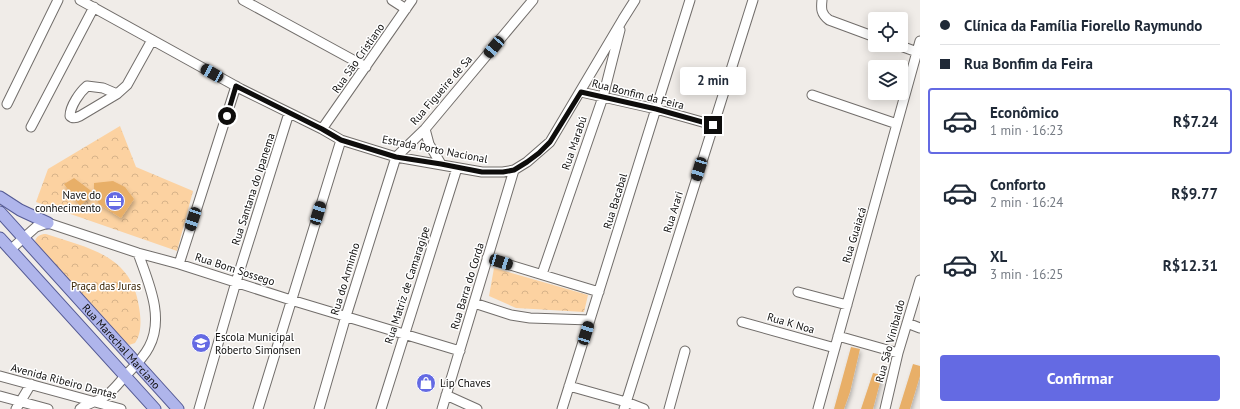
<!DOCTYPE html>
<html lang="pt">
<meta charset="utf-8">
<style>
:root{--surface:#fff;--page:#f2f2f3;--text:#1f2937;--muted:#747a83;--line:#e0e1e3;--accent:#646ae3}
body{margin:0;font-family:"PT Sans",sans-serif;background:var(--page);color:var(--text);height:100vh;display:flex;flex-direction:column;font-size:15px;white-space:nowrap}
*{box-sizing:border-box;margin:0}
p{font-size:13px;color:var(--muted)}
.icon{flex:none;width:22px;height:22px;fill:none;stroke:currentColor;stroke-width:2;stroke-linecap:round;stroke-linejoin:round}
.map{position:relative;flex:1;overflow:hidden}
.sheet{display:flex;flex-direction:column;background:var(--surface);width:320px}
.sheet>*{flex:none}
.banner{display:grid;align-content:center;height:88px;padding:0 20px;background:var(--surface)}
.controls{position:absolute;left:868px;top:12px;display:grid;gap:8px}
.controls a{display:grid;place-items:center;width:40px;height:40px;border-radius:4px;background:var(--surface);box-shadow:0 2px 10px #0003;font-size:20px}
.end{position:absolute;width:18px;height:18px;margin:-9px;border:5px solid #0e0d0c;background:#fff;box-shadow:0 0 0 2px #fff}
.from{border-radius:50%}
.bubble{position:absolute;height:28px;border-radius:4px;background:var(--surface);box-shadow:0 2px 10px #0003;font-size:13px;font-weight:700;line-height:28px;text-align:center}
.car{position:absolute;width:12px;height:24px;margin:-12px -6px;border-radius:5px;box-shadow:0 0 3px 1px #0007;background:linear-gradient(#222 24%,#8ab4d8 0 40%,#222 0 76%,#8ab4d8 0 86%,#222 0)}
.banner b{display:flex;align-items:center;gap:14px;height:38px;font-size:15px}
.banner b+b{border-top:1px solid var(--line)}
.banner i{width:10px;height:10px;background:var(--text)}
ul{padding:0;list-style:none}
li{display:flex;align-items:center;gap:12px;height:66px;margin:0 8px 6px;padding:0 12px;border:2px solid transparent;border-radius:4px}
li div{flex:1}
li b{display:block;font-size:15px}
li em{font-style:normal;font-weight:700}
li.active{border-color:var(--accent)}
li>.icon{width:36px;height:36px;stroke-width:1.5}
.primary-button{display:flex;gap:8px;margin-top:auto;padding:8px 20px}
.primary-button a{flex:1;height:46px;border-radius:4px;background:var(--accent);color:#fff;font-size:16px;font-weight:700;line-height:46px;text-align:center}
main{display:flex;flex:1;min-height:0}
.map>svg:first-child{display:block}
.park{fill:url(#park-crowns)}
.building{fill:#e8af68;filter:url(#shadow)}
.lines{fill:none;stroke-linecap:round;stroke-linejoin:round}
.minor-casing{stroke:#726e6b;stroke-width:11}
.major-casing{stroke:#545a94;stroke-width:13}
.minor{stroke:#fff;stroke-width:9}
.major{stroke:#afb5eb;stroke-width:11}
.route{stroke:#0e0d0c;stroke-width:5}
.labels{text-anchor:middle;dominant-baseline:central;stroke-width:3;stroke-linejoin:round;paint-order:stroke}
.street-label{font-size:11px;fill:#0e0d0c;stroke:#fff}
.poi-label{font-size:11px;fill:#0e0d0c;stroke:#fff;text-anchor:start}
.park-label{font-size:11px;fill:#3c2605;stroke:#fff}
</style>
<main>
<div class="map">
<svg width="920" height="409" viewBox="0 0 920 409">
<defs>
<pattern id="park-crowns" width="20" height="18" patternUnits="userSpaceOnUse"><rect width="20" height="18" fill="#fcd2a1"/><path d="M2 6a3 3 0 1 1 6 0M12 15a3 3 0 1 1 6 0" fill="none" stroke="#d7b389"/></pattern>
<filter id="shadow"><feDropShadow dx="1.5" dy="3" stdDeviation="2" flood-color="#0004"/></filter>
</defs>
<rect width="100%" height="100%" fill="#f0ece8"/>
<!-- park -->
<path class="park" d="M120,126L136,167L193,191L177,251L36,202L48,169Z
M46,234C88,248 132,255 139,307C141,318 142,333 135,343L129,345L123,341L37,245L35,241C37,236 40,234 46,234Z
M494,268L588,295L584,312L516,308L489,296Z"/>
<!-- building -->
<path class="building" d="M74,178L94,193L80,206L64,184Z
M113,181L125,187L134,199L121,218L99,204L94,193V183Z
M851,347L860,349L850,392L844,409H834Z
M913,364L920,366V376L910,409H899Z
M873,373L882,375L873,409H861Z"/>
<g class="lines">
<defs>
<path id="minor" d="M80,0L241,89L322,129L341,140L396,157L482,172H503L514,170L527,162L550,142L623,19L635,0
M243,0L366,67
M392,0L406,9
M822,0C821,9 821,14 829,20L875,37
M898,45L917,52
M87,86L103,88L117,94L80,116C76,118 73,119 70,116C70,106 80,92 87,86Z
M581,92L656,109L713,125
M117,94L127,85L152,40
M812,95L897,124
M7,104L58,0
M31,127L94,7
M322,129L412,0
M425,129L429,144L441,164
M10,250L36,227L48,223L138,253L179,264L291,300L460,351
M487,258L599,292
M179,264L236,86
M542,274L603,97L620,30
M798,292L847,305
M474,303L511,315L530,318L590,320
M742,322L835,348
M907,323L920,328
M838,336L898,353
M0,376L121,409
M569,386L626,402L644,409
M446,395L477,409
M0,396L48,409
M16,409L31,384
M80,409C88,403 99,401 107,395C115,389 121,380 128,373C136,365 144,357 149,347C165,317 148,282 138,253
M199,409L236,282L289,113
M258,409L341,140
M319,409L346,316L396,157L425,129L533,0
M381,409L457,168
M442,409L514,170
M562,409L690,0
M624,409L753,0
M669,409L685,351
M818,409L920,41
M885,409L898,353L920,280"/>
<g id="major">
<path d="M0,197L20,210L48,223"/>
<path id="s1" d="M0,212L178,409"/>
<path d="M0,238L155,409"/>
</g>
</defs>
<!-- minor casing -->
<use href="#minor" class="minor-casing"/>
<!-- major casing -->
<use href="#major" class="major-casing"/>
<!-- minor -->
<use href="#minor" class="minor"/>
<!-- major -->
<use href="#major" class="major"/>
</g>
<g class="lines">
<!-- route -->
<path class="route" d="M227,116L236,86L322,129L341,140L396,157L441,164L482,172H503L514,170L527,162L539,153L550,142L581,92L656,109L713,125"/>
</g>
<!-- icons -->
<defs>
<symbol id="office-disc" viewBox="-11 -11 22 22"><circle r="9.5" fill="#646ae3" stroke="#fff"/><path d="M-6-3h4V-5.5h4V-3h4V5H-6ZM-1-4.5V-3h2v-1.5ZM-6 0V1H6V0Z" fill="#fff"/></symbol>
<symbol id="school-disc" viewBox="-11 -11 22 22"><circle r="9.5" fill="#646ae3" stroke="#fff"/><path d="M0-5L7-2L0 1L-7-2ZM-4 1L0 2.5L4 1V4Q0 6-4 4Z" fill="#fff"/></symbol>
<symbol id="shop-disc" viewBox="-11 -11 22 22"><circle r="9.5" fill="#646ae3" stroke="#fff"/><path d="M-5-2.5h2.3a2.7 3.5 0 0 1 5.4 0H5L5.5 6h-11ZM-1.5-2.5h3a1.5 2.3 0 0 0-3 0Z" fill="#fff"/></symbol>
</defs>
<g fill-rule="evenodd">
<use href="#office-disc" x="104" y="190" width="22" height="22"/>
<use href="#school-disc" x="190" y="332" width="22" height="22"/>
<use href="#shop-disc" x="415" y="372" width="22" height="22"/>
</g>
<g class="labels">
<!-- street labels -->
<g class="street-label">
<text transform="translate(358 58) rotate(-55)">Rua São Cristiano</text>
<text transform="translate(441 90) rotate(-49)">Rua Figueire de Sa</text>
<text transform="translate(638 94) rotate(14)">Rua Bonfim da Feira</text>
<text transform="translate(574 143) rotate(-71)">Rua Marabú</text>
<text transform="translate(435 149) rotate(11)">Estrada Porto Nacional</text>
<text transform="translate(253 189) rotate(-72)">Rua Santana do Ipanema</text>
<text transform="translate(615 201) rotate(-73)">Rua Bacabal</text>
<text transform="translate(673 212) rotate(-73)">Rua Arari</text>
<text transform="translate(854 235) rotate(-73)">Rua Guaiacá</text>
<text transform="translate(235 269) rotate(18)">Rua Bom Sossego</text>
<text transform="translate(345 279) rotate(-73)">Rua do Arminho</text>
<text transform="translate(407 285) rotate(-72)">Rua Matriz de Camaragipe</text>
<text transform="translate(467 286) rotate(-73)">Rua Barra do Corda</text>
<text transform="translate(791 323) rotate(16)">Rua K Noa</text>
<text transform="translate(890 341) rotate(-75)">Rua São Vinibaldo</text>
<text stroke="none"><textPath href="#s1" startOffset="181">Rua Marechal Marciano</textPath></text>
<text transform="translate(64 381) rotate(15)">Avenida Ribeiro Dantas</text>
</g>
<!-- poi labels -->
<g class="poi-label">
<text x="101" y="195" text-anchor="end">Nave do<tspan x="101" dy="13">conhecimento</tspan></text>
<text x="215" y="337">Escola Municipal<tspan x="215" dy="13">Roberto Simonsen</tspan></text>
<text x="440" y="383">Lip Chaves</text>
</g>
<!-- park labels -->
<g class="park-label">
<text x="106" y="286">Praça das Juras</text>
</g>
</g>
</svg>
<div class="controls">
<a><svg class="icon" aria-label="locate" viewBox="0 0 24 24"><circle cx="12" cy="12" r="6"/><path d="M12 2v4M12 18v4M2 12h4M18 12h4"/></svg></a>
<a><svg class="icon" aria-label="layers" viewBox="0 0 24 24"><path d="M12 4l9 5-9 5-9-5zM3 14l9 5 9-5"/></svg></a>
</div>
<i class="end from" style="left:227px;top:116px"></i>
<i class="end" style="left:713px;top:125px"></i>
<div class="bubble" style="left:680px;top:67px;width:66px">2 min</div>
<i class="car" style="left:494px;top:47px;rotate:220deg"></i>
<i class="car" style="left:212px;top:73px;rotate:299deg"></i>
<i class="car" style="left:699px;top:169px;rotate:197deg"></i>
<i class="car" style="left:318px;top:213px;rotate:17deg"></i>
<i class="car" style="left:193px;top:219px;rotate:198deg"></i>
<i class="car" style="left:501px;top:262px;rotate:107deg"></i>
<i class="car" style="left:586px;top:333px;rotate:17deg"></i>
</div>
<section class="sheet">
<div class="banner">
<b><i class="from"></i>Clínica da Família Fiorello Raymundo</b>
<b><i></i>Rua Bonfim da Feira</b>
</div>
<ul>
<li class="active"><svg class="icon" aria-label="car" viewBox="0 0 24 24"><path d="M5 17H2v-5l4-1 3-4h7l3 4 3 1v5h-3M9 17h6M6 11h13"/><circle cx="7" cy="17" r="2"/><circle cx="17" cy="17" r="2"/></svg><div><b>Econômico</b><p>1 min · 16:23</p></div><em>R$7.24</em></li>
<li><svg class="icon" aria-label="car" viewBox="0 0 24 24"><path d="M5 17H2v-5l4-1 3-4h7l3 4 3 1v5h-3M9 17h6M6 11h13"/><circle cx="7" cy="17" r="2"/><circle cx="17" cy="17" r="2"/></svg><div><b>Conforto</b><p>2 min · 16:24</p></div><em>R$9.77</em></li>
<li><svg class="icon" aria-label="car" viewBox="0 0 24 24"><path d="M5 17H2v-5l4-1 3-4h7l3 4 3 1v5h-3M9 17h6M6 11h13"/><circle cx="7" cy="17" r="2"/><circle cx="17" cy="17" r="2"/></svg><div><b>XL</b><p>3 min · 16:25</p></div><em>R$12.31</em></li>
</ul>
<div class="primary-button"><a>Confirmar</a></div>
</section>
</main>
